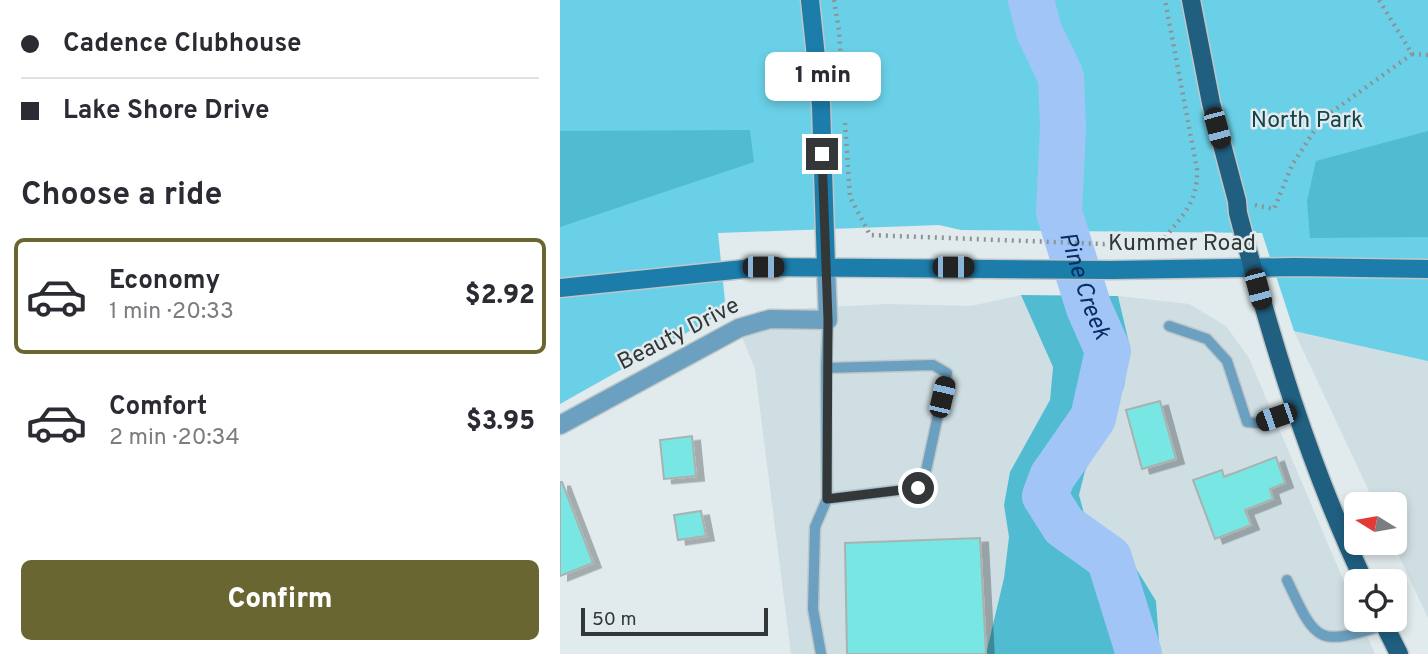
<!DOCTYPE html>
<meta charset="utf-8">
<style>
:root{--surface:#fff;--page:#f7f7f7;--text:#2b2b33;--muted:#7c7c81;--line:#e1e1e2;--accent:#696632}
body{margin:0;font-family:Overpass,sans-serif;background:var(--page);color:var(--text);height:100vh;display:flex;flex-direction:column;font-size:26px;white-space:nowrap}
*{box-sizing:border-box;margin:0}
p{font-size:23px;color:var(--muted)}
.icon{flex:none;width:38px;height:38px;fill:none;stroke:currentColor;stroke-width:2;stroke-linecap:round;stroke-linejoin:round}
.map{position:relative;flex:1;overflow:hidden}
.side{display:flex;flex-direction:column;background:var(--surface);width:560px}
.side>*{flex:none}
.banner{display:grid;align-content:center;height:154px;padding:0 21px;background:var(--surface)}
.needle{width:46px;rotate:281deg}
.controls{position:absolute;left:784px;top:492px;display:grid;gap:14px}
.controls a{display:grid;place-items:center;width:63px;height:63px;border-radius:10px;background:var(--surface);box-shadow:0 4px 10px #0003;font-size:35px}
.scale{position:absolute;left:21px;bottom:18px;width:187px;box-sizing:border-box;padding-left:7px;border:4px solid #333737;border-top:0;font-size:19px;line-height:24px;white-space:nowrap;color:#333737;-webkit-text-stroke:5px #e1eaec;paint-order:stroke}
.end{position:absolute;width:32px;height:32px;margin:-16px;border:9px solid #333737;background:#fff;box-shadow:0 0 0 4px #fff}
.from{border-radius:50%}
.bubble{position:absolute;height:49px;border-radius:10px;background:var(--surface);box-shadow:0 4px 10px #0003;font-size:23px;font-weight:800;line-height:49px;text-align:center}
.car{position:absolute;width:21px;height:42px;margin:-21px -10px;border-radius:9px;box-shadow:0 0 5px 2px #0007;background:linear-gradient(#222 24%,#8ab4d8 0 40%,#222 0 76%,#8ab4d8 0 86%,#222 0)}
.banner b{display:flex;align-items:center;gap:24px;height:66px;font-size:26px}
.banner b+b{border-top:2px solid var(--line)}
.banner i{width:18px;height:18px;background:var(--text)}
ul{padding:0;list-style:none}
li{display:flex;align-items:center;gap:21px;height:116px;margin:0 14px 10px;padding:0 7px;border:4px solid transparent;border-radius:10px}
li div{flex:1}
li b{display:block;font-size:26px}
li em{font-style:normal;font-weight:800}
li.selected{border-color:var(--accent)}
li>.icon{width:63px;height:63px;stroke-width:1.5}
h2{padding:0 21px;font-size:32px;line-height:84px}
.primary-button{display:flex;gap:14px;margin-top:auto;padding:14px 21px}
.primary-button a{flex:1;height:80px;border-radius:10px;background:var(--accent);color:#fff;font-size:28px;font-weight:800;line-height:80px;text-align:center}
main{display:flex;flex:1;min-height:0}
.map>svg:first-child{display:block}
.built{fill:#cedee2}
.green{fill:#6ad0e7}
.forest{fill:#51bbd1}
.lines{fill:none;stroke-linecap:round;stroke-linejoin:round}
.river{stroke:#a1c5f7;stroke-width:46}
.building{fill:#78e6e2;stroke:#aab2b1;stroke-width:2;filter:url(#shadow)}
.lane-casing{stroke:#bec6c8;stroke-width:13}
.street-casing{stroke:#bec6c8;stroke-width:21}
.secondary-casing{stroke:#bec6c8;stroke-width:21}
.primary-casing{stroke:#bec6c8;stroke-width:21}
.path{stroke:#8c9394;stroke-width:4.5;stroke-dasharray:2 5;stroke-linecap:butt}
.lane{stroke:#6ca0c0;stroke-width:10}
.street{stroke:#6ca0c0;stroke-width:18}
.secondary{stroke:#1c7caa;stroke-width:18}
.primary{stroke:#205f80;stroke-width:18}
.route{stroke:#333737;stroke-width:9}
.labels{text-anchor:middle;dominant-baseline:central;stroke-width:5;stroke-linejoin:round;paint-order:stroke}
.park-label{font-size:23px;fill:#15444e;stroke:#e1eaec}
.street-label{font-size:23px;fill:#333737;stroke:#e1eaec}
.water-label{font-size:24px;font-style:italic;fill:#062f65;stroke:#e1eaec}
</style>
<main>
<section class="side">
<div class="banner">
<b><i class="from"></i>Cadence Clubhouse</b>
<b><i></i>Lake Shore Drive</b>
</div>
<h2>Choose a ride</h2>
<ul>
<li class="selected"><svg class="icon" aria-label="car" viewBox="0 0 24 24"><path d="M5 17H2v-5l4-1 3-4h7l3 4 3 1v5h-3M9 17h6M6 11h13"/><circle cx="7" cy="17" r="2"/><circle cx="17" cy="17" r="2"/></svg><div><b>Economy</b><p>1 min · 20:33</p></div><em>$2.92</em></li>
<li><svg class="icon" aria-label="car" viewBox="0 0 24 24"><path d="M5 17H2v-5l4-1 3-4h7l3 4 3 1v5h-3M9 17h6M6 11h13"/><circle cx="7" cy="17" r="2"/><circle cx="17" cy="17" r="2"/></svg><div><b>Comfort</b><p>2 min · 20:34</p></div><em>$3.95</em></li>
</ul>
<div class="primary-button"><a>Confirm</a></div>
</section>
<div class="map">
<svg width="868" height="654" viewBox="0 0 868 654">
<defs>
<filter id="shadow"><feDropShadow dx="8" dy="4.5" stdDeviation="0" flood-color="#0004"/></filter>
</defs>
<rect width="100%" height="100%" fill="#e1eaec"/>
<!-- built -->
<path class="built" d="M868,293V618L833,543L835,542V504H815L734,331L744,314Z
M461,295L493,367L490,400L473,433L444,504L449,537L444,578L426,654H231L195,369L182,337L204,328H231L230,309L328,304L411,306Z
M558,296L629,304L666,326L689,358L796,610V620H800L815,654H600L596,601L524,513L519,495L525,471L548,426L564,387L570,347Z"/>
<!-- green -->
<path class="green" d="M0,0H868V361L734,331L702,233L401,230L379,225L158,233L165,301L153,318L0,404Z"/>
<!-- forest -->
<path class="forest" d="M190,130L194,162L0,227V131Z
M868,131V237L750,238L747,201L756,161Z
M461,295L558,296L570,347L564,387L548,426L525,471L519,495L524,513L566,552L596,601L600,654H426L444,578L449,537L444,505L450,472L490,400L493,367Z"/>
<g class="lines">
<!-- river -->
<path class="river" id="s1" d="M471,0L479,31L501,77L503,128L499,212L529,308L548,351L533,418L492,477L485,496L504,526L549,558L579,654"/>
</g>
<!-- building -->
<path class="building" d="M600,401L616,459L582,469L566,410Z
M132,436L136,476L104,479L100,440Z
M716,457L725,483L710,489L713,499L685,510L691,525L655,539L633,480L662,470L664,477Z
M0,482H2L33,563L0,576Z
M141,511L146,536L118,540L114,515Z
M420,538L426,654H287L285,543Z"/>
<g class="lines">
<defs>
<path id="lane" d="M609,326L647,339L667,361L687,422L697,423L735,410
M266,368L267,499
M727,580C757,644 757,646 825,625
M261,654L253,609L255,527L267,499L358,488L366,471L387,373L373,365L266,368L268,320"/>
<path id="street" d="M0,425L179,328L210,319L268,320L266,267"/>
<path id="secondary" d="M250,0L261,105L266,267
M0,288L203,267L551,270L735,267L868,269"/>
<path id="primary" d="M631,0L651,103L677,201L678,213C711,339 748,463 804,581
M822,620L839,654"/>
</defs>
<!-- lane casing -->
<use href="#lane" class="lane-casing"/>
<!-- street casing -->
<use href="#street" class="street-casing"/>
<!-- secondary casing -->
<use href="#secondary" class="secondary-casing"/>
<!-- primary casing -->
<use href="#primary" class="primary-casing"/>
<!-- path -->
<path class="path" d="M274,0L279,31L283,90
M852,54L868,55
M285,123L290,197L310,235L544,244L604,239C623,214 638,203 637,169L605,0
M695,205L714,209L732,165L762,119L852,54L819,0"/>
<!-- lane -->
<use href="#lane" class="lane"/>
<!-- street -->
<use href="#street" class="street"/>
<!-- secondary -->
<use href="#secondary" class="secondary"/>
<!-- primary -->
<use href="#primary" class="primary"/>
</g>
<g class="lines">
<!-- route -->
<path class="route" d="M262,154L268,320L267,499L358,488"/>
</g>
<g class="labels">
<!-- park labels -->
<g class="park-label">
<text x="747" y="121">North Park</text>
</g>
<!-- street labels -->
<g class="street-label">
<text x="622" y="244">Kummer Road</text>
<text transform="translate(119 335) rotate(-27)">Beauty Drive</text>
</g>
<!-- water labels -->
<g class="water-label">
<text stroke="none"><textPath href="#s1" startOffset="296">Pine Creek</textPath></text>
</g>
</g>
</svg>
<div class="controls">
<a><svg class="needle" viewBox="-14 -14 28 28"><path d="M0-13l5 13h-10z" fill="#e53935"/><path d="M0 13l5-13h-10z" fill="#7c7c81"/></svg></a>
<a><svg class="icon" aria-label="locate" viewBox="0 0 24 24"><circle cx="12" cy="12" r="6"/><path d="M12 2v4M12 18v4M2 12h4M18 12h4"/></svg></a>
</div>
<div class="scale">50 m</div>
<i class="end from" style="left:358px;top:488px"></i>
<i class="end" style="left:262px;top:154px"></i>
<div class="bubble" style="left:205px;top:52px;width:116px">1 min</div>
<i class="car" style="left:657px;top:128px;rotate:165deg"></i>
<i class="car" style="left:203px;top:267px;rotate:90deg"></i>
<i class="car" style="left:393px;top:267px;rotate:90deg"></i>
<i class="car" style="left:698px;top:289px;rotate:165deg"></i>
<i class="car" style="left:382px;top:397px;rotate:13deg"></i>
<i class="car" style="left:716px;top:417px;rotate:251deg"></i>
</div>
</main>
